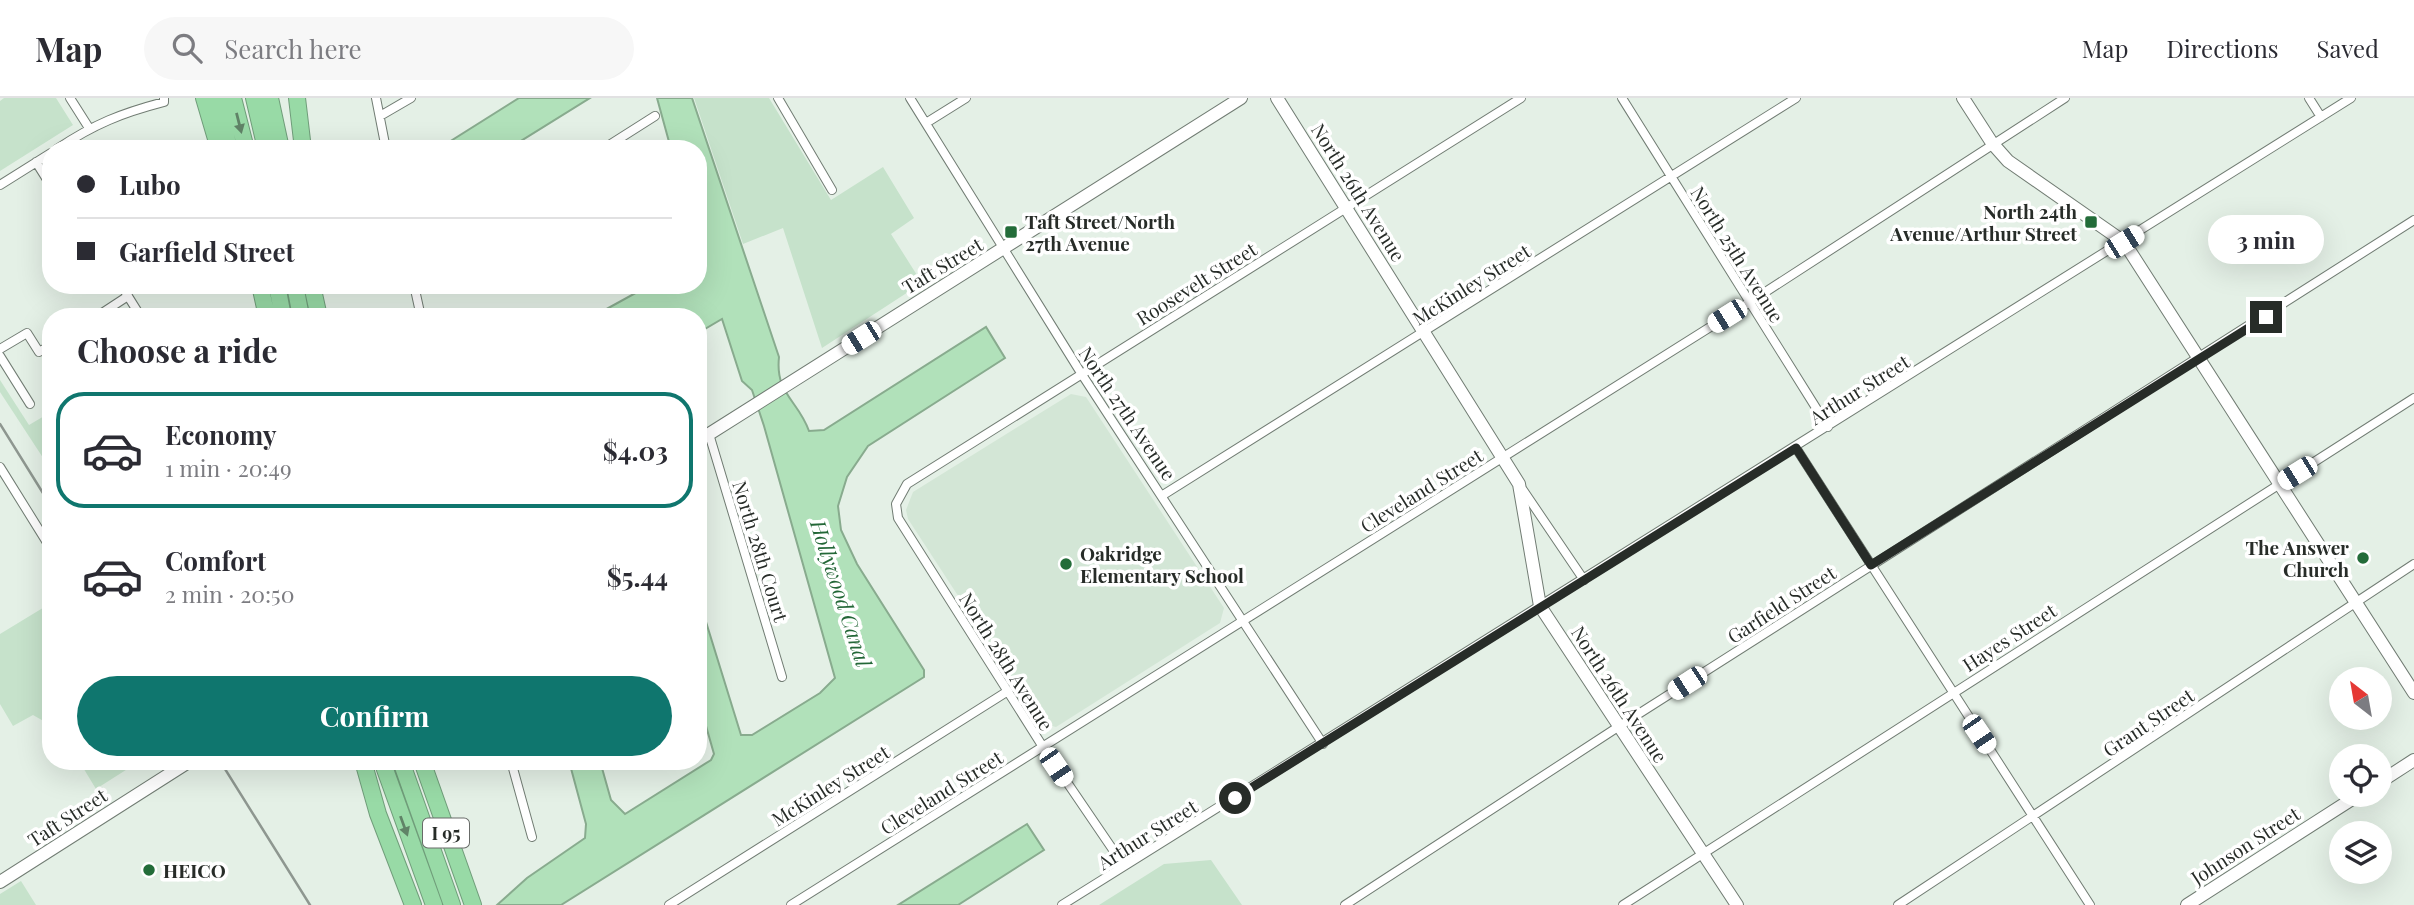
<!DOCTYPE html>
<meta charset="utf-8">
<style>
:root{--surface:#fff;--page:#f7f7f7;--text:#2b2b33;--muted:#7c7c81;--line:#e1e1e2;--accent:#0f766e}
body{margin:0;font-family:"Playfair Display",serif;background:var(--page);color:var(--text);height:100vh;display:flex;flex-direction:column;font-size:26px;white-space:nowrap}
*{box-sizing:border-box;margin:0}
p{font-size:23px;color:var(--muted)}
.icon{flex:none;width:38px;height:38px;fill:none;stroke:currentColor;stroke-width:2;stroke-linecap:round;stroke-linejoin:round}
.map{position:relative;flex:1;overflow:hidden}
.sheet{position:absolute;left:42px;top:210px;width:665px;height:462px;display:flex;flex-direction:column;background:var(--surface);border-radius:28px;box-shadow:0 7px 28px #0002}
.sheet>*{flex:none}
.guide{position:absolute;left:42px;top:42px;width:665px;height:154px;border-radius:28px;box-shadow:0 7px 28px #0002;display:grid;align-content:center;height:154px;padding:0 35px;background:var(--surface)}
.needle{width:46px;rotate:329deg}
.tools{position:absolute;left:2329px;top:569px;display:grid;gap:14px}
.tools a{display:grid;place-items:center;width:63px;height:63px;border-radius:50%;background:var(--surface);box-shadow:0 7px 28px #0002;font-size:35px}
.end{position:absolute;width:32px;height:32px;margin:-16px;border:9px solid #272c28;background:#fff;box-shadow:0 0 0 4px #fff}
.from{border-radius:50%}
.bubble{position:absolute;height:49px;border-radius:24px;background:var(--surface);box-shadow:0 7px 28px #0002;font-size:23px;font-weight:700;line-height:49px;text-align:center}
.car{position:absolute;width:21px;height:42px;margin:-21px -10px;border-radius:9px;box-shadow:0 0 5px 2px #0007;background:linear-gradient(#fff 24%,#345 0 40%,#fff 0 76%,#345 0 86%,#fff 0)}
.guide b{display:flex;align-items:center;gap:24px;height:66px;font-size:26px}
.guide b+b{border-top:2px solid var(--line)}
.guide i{width:18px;height:18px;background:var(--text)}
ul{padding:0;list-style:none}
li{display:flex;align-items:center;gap:21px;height:116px;margin:0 14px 10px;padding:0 21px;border:4px solid transparent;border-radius:28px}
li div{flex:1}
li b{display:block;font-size:26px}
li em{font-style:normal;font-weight:700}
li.active{border-color:var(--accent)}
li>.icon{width:63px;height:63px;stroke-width:1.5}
h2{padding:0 35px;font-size:32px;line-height:84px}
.button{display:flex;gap:14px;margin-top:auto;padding:14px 35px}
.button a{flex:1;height:80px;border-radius:42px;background:var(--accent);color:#fff;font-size:28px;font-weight:700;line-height:80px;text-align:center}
header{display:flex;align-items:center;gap:42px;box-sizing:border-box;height:98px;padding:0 35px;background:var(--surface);border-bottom:2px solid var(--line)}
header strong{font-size:33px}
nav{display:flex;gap:38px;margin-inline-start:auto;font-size:24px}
.search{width:490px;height:63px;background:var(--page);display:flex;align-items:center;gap:18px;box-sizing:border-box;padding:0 24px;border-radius:38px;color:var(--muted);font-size:26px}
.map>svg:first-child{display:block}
.built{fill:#d3e6d6}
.green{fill:#c6e2cb}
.water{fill:#b1e1ba;stroke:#88ab8e;stroke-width:2}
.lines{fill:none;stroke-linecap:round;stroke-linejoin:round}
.street-casing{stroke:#717c73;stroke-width:10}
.secondary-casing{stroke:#717c73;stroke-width:14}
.highway-casing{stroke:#709d7a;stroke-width:18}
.street{stroke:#fff;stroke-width:8}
.secondary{stroke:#fff;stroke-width:12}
.highway{stroke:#98daa6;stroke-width:16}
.rail{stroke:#8e9790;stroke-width:2.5}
.oneway{fill:#608367}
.route{stroke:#272c28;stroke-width:9}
.poi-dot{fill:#236c39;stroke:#fff;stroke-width:2.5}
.labels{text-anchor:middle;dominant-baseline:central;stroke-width:7;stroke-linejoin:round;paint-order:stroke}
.shield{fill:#fff;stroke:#686b68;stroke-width:2}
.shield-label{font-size:18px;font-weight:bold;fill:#272c28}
.street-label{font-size:19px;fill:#272c28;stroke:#fff}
.poi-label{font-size:19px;font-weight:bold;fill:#272c28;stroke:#fff;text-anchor:start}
.water-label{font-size:21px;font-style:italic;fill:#236737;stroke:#fff}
</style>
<header>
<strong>Map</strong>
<div class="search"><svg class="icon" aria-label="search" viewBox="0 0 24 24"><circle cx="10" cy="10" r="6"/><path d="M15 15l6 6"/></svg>Search here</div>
<nav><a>Map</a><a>Directions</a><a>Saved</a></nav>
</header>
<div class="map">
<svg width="2414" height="807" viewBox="0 0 2414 807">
<rect width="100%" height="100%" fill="#e4f0e6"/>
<!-- built -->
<path class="built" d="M1071,296L1086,299L1224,510L1220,525L1056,629L1041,625L908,421L906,412L913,394Z"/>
<!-- green -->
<path class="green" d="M4,0H56L73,27L0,73V3Z
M694,0H769L831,102L883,69L914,120L891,136L922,185L822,250L783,130L743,146Z
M0,282L29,327L51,314V372L0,294Z
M51,505V623L47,625L33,617L13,628L0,606V536Z
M79,663H140L96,691Z
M1211,762L1242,807H1099L1164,766Z
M21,783L36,807H0V796Z"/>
<!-- water -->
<path class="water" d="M519,0H590L508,51H438Z
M657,0H692L779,259C775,296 798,302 809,333L824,332L986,229L1005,260L868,348L847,379L838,408L841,432L857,466L924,572V579L561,807H497L527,780L585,740L586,726L569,663H600L611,702L625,716L711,662L714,656L698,600V498L741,637H752L820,595L835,580L764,328L752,292L742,283L722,221L698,235V219H592L650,187H698V51H671Z
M1027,726L1044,752L958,807H898Z"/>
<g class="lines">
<defs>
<path id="street" d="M70,0L89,30
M376,0L386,51
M778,0L832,92
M910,0L1081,275L1323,646
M1622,0L1828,329
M2309,0L2321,19
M380,18L411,0
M926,25L966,0
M57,51C94,26 122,15 164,4V0
M603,51L655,18
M36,64L51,88
M0,87L51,55
M121,187L141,219
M414,187L421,219
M96,219L128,198
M0,251L27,235L39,254L51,247
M0,258L30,306
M709,336L782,579
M1796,350L2090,807
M0,369L51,451
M1523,392L1584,482
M1163,397L1796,0
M167,663L173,674
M511,663L532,739
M1124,768L1043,649L898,420L896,406L907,386L1521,0
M669,807L1008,593
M791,807L1750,204L2065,0
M1062,807L2351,0
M1345,807L1618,629L2414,122
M1623,807L2414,300
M1898,807L2414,466"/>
<path id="secondary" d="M1277,0L1519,386L1540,508L1737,807
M1963,0L1992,45L2008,63L2124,144L2414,595
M698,343L1241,0
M2380,684L2414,662
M0,784L190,663
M2187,807L2360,696"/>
<path id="highway" d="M204,0L219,51
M218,0L229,51
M233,0L246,51
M254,0L266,51
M270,0L281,51
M297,0L303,51
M260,187L267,219
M277,187L283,219
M295,187L301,219
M312,187L319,219
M363,663L378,716L413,807
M382,663L434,807
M401,663L452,807
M422,663L473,807"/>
</defs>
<!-- street casing -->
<use href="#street" class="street-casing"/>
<!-- secondary casing -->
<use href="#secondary" class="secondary-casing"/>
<!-- highway casing -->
<use href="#highway" class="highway-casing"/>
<!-- street -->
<use href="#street" class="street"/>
<!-- secondary -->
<use href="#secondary" class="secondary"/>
<!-- highway -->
<use href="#highway" class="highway"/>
<!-- rail -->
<path class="rail" d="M0,326L51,408
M220,663L310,807"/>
</g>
<!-- one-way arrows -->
<defs><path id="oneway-solid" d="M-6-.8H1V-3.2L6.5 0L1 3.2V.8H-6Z" transform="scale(1.75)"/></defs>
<g class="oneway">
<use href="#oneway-solid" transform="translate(239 25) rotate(76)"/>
<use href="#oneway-solid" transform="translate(404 728) rotate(70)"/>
</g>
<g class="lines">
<!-- route -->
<path class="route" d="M1235,700L1796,350L1871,467L2266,219"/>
</g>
<!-- markers -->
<g class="poi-dot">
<rect x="2084" y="117" width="14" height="14" rx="3.5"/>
<rect x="1004" y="127" width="14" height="14" rx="3.5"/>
<circle cx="2363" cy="460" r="7"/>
<circle cx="1066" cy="466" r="7"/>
<circle cx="149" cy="772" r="7"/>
</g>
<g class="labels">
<!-- shield labels -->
<rect class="shield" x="423" y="720.5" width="46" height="29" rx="5"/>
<g class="shield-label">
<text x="446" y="735">I 95</text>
</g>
<!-- street labels -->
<g class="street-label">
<text transform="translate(1359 94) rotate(58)">North 26th Avenue</text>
<text transform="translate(1738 156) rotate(58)">North 25th Avenue</text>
<text transform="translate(942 167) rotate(-31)">Taft Street</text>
<text transform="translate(1196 185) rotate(-32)">Roosevelt Street</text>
<text transform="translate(1471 186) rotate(-32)">McKinley Street</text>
<text transform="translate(1859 291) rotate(-32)">Arthur Street</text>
<text transform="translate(1128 315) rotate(56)">North 27th Avenue</text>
<text transform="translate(1421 392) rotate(-32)">Cleveland Street</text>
<text transform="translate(761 453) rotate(73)">North 28th Court</text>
<text transform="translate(1781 506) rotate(-33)">Garfield Street</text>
<text transform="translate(2009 539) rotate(-33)">Hayes Street</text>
<text transform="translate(1007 563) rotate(58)">North 28th Avenue</text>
<text transform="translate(1620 596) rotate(57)">North 26th Avenue</text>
<text transform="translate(2148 624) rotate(-34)">Grant Street</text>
<text transform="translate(830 687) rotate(-32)">McKinley Street</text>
<text transform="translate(941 694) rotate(-32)">Cleveland Street</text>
<text transform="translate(67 719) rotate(-33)">Taft Street</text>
<text transform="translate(1147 736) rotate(-32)">Arthur Street</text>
<text transform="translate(2245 747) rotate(-33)">Johnson Street</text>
</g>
<!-- poi labels -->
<g class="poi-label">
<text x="2077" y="113" text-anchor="end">North 24th<tspan x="2077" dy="22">Avenue/Arthur Street</tspan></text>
<text x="1025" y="123">Taft Street/North<tspan x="1025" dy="22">27th Avenue</tspan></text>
<text x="2349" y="449" text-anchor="end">The Answer<tspan x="2349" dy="22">Church</tspan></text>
<text x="1080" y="455">Oakridge<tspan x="1080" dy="22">Elementary School</tspan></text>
<text x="163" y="772">HEICO</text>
</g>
<!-- water labels -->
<g class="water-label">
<text transform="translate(842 495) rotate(72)">Hollywood Canal</text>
</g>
</g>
</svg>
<div class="tools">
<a><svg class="needle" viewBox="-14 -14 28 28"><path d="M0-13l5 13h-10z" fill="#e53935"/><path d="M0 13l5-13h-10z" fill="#7c7c81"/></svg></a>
<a><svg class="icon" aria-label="locate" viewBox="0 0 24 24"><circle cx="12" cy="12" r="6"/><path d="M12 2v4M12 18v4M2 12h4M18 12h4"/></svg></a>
<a><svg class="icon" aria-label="layers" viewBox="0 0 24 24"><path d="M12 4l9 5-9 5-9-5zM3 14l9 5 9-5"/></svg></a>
</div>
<i class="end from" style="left:1235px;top:700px"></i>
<i class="end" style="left:2266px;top:219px"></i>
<div class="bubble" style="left:2208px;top:117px;width:116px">3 min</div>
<i class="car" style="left:2124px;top:144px;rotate:58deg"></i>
<i class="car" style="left:1727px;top:218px;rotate:238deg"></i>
<i class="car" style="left:861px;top:240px;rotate:238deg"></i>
<i class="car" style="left:2297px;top:375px;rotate:238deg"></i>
<i class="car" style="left:1687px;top:585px;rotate:237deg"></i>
<i class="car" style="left:1979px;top:636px;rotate:146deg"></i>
<i class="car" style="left:1056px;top:669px;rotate:146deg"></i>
<div class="guide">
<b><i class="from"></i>Lubo</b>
<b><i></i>Garfield Street</b>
</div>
<section class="sheet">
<h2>Choose a ride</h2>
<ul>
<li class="active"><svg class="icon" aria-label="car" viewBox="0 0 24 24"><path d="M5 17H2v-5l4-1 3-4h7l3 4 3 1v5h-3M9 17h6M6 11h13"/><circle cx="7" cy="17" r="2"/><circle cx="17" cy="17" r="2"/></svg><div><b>Economy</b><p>1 min · 20:49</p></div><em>$4.03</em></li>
<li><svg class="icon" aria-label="car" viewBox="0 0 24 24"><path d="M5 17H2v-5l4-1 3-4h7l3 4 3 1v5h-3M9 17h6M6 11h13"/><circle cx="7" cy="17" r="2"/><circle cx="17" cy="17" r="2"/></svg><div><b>Comfort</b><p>2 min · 20:50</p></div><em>$5.44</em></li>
</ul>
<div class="button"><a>Confirm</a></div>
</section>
</div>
